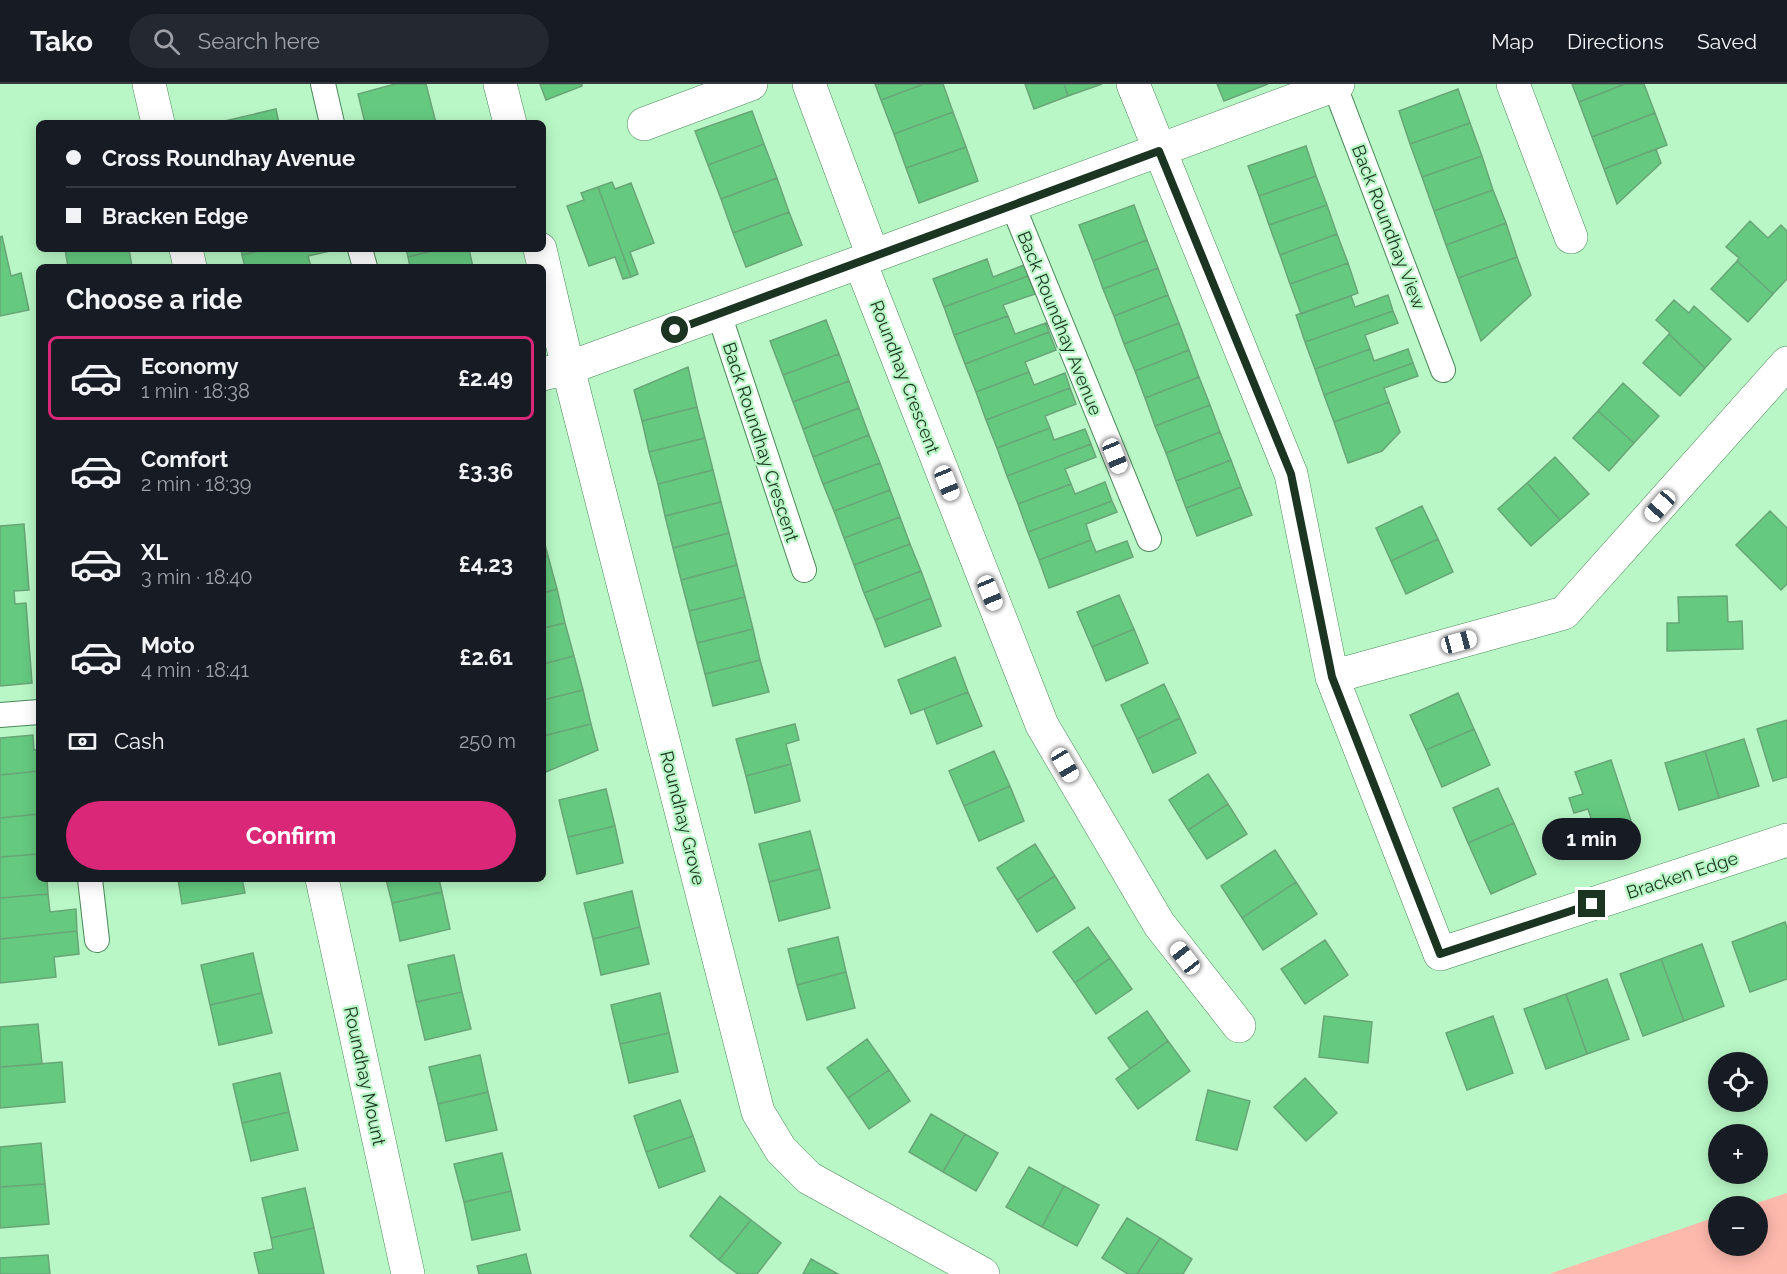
<!DOCTYPE html>
<meta charset="utf-8">
<style>
:root{--surface:#171b24;--page:#242831;--text:#f1f3f6;--muted:#9ea1a6;--line:#363941;--accent:#db2777}
body{margin:0;font-family:Raleway,sans-serif;background:var(--page);color:var(--text);height:100vh;display:flex;flex-direction:column;font-size:22px;white-space:nowrap}
*{box-sizing:border-box;margin:0}
p{font-size:20px;color:var(--muted)}
.icon{flex:none;width:33px;height:33px;fill:none;stroke:currentColor;stroke-width:2;stroke-linecap:round;stroke-linejoin:round}
.map{position:relative;flex:1;overflow:hidden}
.side{position:absolute;left:36px;top:180px;width:510px;height:618px;display:flex;flex-direction:column;background:var(--surface);border-radius:9px;box-shadow:0 3px 15px #0003}
.side>*{flex:none}
.guide{position:absolute;left:36px;top:36px;width:510px;height:132px;border-radius:9px;box-shadow:0 3px 15px #0003;display:grid;align-content:center;height:132px;padding:0 30px;background:var(--surface)}
.buttons{position:absolute;left:1708px;top:968px;display:grid;gap:12px}
.buttons a{display:grid;place-items:center;width:60px;height:60px;border-radius:50%;background:var(--surface);box-shadow:0 3px 15px #0003;font-size:30px}
.end{position:absolute;width:27px;height:27px;margin:-14px;border:8px solid #1c3522;background:#fff;box-shadow:0 0 0 3px #fff}
.from{border-radius:50%}
.bubble{position:absolute;height:42px;border-radius:21px;background:var(--surface);box-shadow:0 3px 15px #0003;font-size:20px;font-weight:700;line-height:42px;text-align:center}
.car{position:absolute;width:18px;height:36px;margin:-18px -9px;border-radius:8px;box-shadow:0 0 4px 2px #0007;background:linear-gradient(#fff 24%,#345 0 40%,#fff 0 76%,#345 0 86%,#fff 0)}
.guide b{display:flex;align-items:center;gap:21px;height:57px;font-size:22px}
.guide b+b{border-top:2px solid var(--line)}
.guide i{width:15px;height:15px;background:var(--text)}
ul{padding:0;list-style:none}
li{display:flex;align-items:center;gap:18px;height:84px;margin:0 12px 9px;padding:0 18px;border:3px solid transparent;border-radius:9px}
li div{flex:1}
li b{display:block;font-size:22px}
li em{font-style:normal;font-weight:700}
li.on{border-color:var(--accent)}
li>.icon{width:54px;height:54px;stroke-width:1.5}
h2{padding:0 30px;font-size:27px;line-height:72px}
.pay{display:flex;align-items:center;gap:15px;height:66px;padding:0 30px;font-size:22px}
.pay p{margin-inline-start:auto}
.action{display:flex;gap:12px;margin-top:auto;padding:12px 30px}
.action a{flex:1;height:69px;border-radius:36px;background:var(--accent);color:#fff;font-size:24px;font-weight:700;line-height:69px;text-align:center}
header{display:flex;align-items:center;gap:36px;box-sizing:border-box;height:84px;padding:0 30px;background:var(--surface);border-bottom:2px solid var(--line)}
header strong{font-size:28px}
nav{display:flex;gap:33px;margin-inline-start:auto;font-size:21px}
.search{width:420px;height:54px;background:var(--page);display:flex;align-items:center;gap:15px;box-sizing:border-box;padding:0 21px;border-radius:33px;color:var(--muted);font-size:22px}
.map>svg:first-child{display:block}
.green{fill:#feb9ad}
.building{fill:#65c980;stroke:#69a577;stroke-width:1.5}
.lines{fill:none;stroke-linecap:round;stroke-linejoin:round}
.service-casing{stroke:#4b875a;stroke-width:26}
.minor-casing{stroke:#4b875a;stroke-width:34}
.service{stroke:#fff;stroke-width:24}
.minor{stroke:#fff;stroke-width:33}
.route{stroke:#1c3522;stroke-width:8}
.labels{text-anchor:middle;dominant-baseline:central;stroke-width:4.5;stroke-linejoin:round;paint-order:stroke}
.street-label{font-size:18px;fill:#1c3522;stroke:#b9f8c6}
</style>
<header>
<strong>Tako</strong>
<div class="search"><svg class="icon" aria-label="search" viewBox="0 0 24 24"><circle cx="10" cy="10" r="6"/><path d="M15 15l6 6"/></svg>Search here</div>
<nav><a>Map</a><a>Directions</a><a>Saved</a></nav>
</header>
<div class="map">
<svg width="1787" height="1190" viewBox="0 0 1787 1190">
<rect width="100%" height="100%" fill="#b9f8c6"/>
<!-- green -->
<path class="green" d="M1787,1109V1190H1549L1719,1132V1161H1758V1122H1748Z"/>
<!-- building -->
<path class="building" d="M395,0H426L436,39H365L358,10Z
M540,0H582V2L546,16Z
M875,0H924L881,16Z
M924,0H943L953,28L894,50L881,16Z
M1025,0H1064L1068,12L1034,25Z
M1064,0H1102L1068,12Z
M1217,0H1268L1224,17Z
M1572,0H1625L1579,18Z
M1625,0H1644L1655,29L1592,53L1579,18Z
M1458,5L1470,39L1410,60L1399,27Z
M276,25L279,39H216Z
M752,27L764,60L708,81L695,47Z
M953,28L966,63L906,84L894,50Z
M1655,29L1667,61L1604,85L1592,53Z
M1470,39L1482,72L1422,93L1410,60Z
M764,60L777,94L721,115L708,81Z
M1306,62L1316,92L1259,112L1248,82Z
M966,63L978,97L919,119L906,84Z
M1656,65L1661,79L1617,120L1604,85Z
M1482,72L1493,106L1434,127L1422,93Z
M1316,92L1327,121L1269,141L1259,112Z
M777,94L789,128L733,149L721,115Z
M612,98L615,105L631,99L654,159L630,168L638,190L631,193L598,103Z
M598,103L631,193L623,195L615,173L589,182L567,122L584,116L581,109Z
M1493,106L1506,139L1446,161L1434,127Z
M1134,121L1147,156L1093,177L1079,141Z
M1327,121L1337,150L1280,171L1269,141Z
M789,128L802,161L746,183L733,149Z
M1750,137L1768,154L1781,141L1787,147V195L1773,210L1737,177L1739,174L1726,163Z
M1506,139L1517,173L1458,194L1446,161Z
M1337,150L1348,179L1290,200L1280,171Z
M2,152L11,192L21,189L29,226L0,232V153Z
M1147,156L1158,184L1103,205L1093,177Z
M65,165H129L132,183H68Z
M241,165H267L242,171Z
M267,165H339L308,172L311,183H245L242,171Z
M406,165H440L408,173Z
M440,165H469L473,183H410L408,173Z
M1517,173L1531,211L1481,257L1458,194Z
M987,175L993,193L1024,181L1028,192L944,223L933,195Z
M1737,177L1773,210L1748,238L1711,205Z
M1348,179L1358,209L1301,230L1290,200Z
M1158,184L1168,211L1114,232L1103,205Z
M1028,192L1035,210L1003,221L1008,232L954,251L944,223Z
M1168,211L1179,239L1124,260L1114,232Z
M1388,211L1393,227L1305,258L1296,231L1351,212L1355,223Z
M1674,216L1689,229L1694,222L1731,255L1705,284L1669,250L1670,249L1656,236Z
M1393,227L1398,239L1365,251L1370,265L1315,285L1305,258Z
M1008,232L1015,250L1046,239L1049,248L965,280L954,251Z
M826,236L839,270L783,291L770,257Z
M1179,239L1189,266L1135,287L1124,260Z
M1049,248L1056,266L1025,278L1029,288L976,308L965,280Z
M1669,250L1705,284L1680,312L1643,279Z
M1370,265L1374,277L1408,265L1413,279L1324,311L1315,285Z
M1189,266L1199,293L1145,314L1135,287Z
M839,270L849,297L793,318L783,291Z
M1413,279L1418,292L1384,304L1389,318L1334,338L1324,311Z
M688,283L697,323L642,337L634,306Z
M1029,288L1034,301L1065,289L1070,304L986,336L976,308Z
M1199,293L1210,321L1155,342L1145,314Z
M849,297L859,324L803,345L793,318Z
M1623,299L1659,332L1634,359L1598,327Z
M1070,304L1076,320L1045,332L1050,344L997,364L986,336Z
M1389,318L1400,348L1382,367L1348,379L1334,338Z
M1210,321L1220,348L1166,369L1155,342Z
M697,323L705,354L649,368L642,337Z
M859,324L869,351L813,373L803,345Z
M1598,327L1634,359L1609,387L1573,354Z
M1050,344L1054,356L1085,345L1091,360L1007,392L997,364Z
M1220,348L1231,376L1176,397L1166,369Z
M869,351L880,379L823,400L813,373Z
M705,354L713,386L658,400L649,368Z
M1091,360L1096,373L1065,385L1071,400L1018,420L1007,392Z
M1555,373L1589,410L1560,436L1527,399Z
M1231,376L1241,403L1186,424L1176,397Z
M880,379L890,406L834,427L823,400Z
M713,386L721,418L665,432L658,400Z
M1105,398L1112,417L1028,448L1018,420L1071,400L1075,410Z
M1527,399L1560,436L1531,462L1498,425Z
M1241,403L1252,431L1197,452L1186,424Z
M890,406L900,433L844,454L834,427Z
M1112,417L1117,428L1086,440L1091,456L1039,476L1028,448Z
M721,418L729,449L673,464L665,432Z
M1422,422L1438,455L1391,477L1376,444Z
M1770,427L1787,444V500L1781,506L1736,461Z
M900,433L910,460L854,481L844,454Z
M24,440L29,506L14,507L15,520L26,519L32,599L0,602V442Z
M729,449L737,481L681,496L673,464Z
M543,453L548,472L543,473Z
M1438,455L1453,488L1406,510L1391,477Z
M1091,456L1096,468L1127,457L1133,473L1049,504L1039,476Z
M910,460L921,487L864,509L854,481Z
M548,472L557,505L543,509V473Z
M737,481L745,513L689,527L681,496Z
M921,487L931,514L875,536L864,509Z
M557,505L565,539L543,544V509Z
M1119,511L1134,545L1092,563L1077,528Z
M1727,512L1728,538L1742,537L1743,565L1667,567V539H1679L1678,513Z
M745,513L753,545L697,559L689,527Z
M931,514L941,542L885,563L875,536Z
M565,539L574,572L543,580V544Z
M753,545L760,576L705,590L697,559Z
M1134,545L1148,579L1106,597L1092,563Z
M574,572L583,606L543,616V580Z
M955,573L968,608L911,630L898,596Z
M760,576L769,608L713,622L705,590Z
M1164,600L1180,634L1137,655L1121,621Z
M583,606L591,640L543,652V616Z
M968,608L982,642L937,660L924,625Z
M1458,609L1474,645L1426,666L1410,631Z
M1180,634L1196,669L1153,689L1137,655Z
M1787,636V693L1773,697L1757,645Z
M591,640L598,666L546,688L543,675V652Z
M795,640L799,656L786,660L791,680L746,692L736,655Z
M1474,645L1490,681L1442,703L1426,666Z
M33,651L34,666L39,665V687L0,691V654Z
M1744,655L1759,702L1719,714L1705,667Z
M994,667L1010,702L964,722L949,687Z
M1705,667L1719,714L1679,726L1665,679Z
M1611,676L1637,755L1602,767L1588,725L1574,729L1569,714L1583,710L1575,688Z
M791,680L800,717L755,729L746,692Z
M39,687V730L0,734V691Z
M1208,690L1228,720L1188,746L1169,716Z
M1010,702L1024,737L979,757L964,722Z
M1498,704L1514,739L1468,759L1453,724Z
M606,705L615,742L568,753L559,716Z
M1228,720L1247,750L1207,775L1188,746Z
M39,730V770L0,773V734Z
M1514,739L1536,790L1491,810L1468,759Z
M615,742L623,779L577,790L568,753Z
M810,747L820,785L769,798L759,760Z
M1035,760L1055,792L1017,816L997,784Z
M1275,766L1296,798L1242,834L1221,802Z
M39,770V795H47L48,810L0,814V773Z
M820,785L830,824L779,837L769,798Z
M1055,792L1075,824L1037,848L1017,816Z
M178,795H242L245,809L182,820Z
M386,795H439L442,808L392,819Z
M1296,798L1317,830L1263,866L1242,834Z
M632,807L640,843L593,855L584,819Z
M442,808L450,845L400,857L392,819Z
M48,810L50,828L76,825L77,847L0,855V814Z
M1785,838L1787,843V895L1750,908L1732,858Z
M640,843L649,880L601,891L593,855Z
M1088,843L1110,874L1075,899L1053,868Z
M77,847L79,870L54,873L56,893L0,899V855Z
M838,853L846,888L797,901L788,865Z
M1325,856L1348,891L1305,920L1281,885Z
M1702,860L1724,922L1684,937L1661,875Z
M253,869L262,909L210,921L201,881Z
M454,871L462,908L416,918L408,881Z
M1110,874L1132,905L1096,930L1075,899Z
M1661,875L1684,937L1643,952L1620,890Z
M846,888L855,924L807,936L797,901Z
M1607,895L1629,955L1587,970L1566,910Z
M462,908L471,945L425,956L416,918Z
M262,909L272,949L219,961L210,921Z
M660,909L669,949L620,960L611,921Z
M1566,910L1587,970L1546,985L1524,925Z
M1147,927L1168,957L1130,985L1108,954Z
M1324,932L1372,938L1368,979L1319,973Z
M1493,932L1513,989L1467,1006L1446,949Z
M38,940L42,980L0,983V943Z
M669,949L678,988L629,999L620,960Z
M867,955L889,986L848,1014L827,984Z
M1168,957L1190,987L1138,1025L1116,995Z
M480,971L488,1008L438,1020L429,983Z
M62,978L65,1018L0,1024V983Z
M889,986L910,1017L869,1045L848,1014Z
M280,989L289,1028L242,1039L233,1000Z
M1305,994L1337,1029L1306,1057L1274,1023Z
M1208,1006L1250,1017L1237,1066L1196,1056Z
M488,1008L497,1046L446,1057L438,1020Z
M680,1016L693,1052L646,1068L634,1032Z
M289,1028L298,1066L251,1077L242,1039Z
M931,1030L965,1050L943,1088L909,1068Z
M965,1050L998,1069L976,1107L943,1088Z
M693,1052L705,1087L659,1104L646,1068Z
M41,1059L45,1100L0,1103V1063Z
M502,1069L511,1107L464,1118L454,1080Z
M1029,1083L1064,1102L1042,1143L1006,1123Z
M45,1100L49,1140L0,1144V1103Z
M1064,1102L1099,1121L1077,1162L1042,1143Z
M305,1104L314,1144L271,1154L262,1114Z
M511,1107L520,1146L472,1156L464,1118Z
M720,1112L751,1136L719,1176L690,1152Z
M1127,1134L1160,1154L1137,1190H1128L1102,1174Z
M751,1136L781,1159L757,1190H738L719,1176Z
M314,1144L324,1190H259L254,1169L273,1165L271,1154Z
M1160,1154L1192,1175L1183,1190H1137Z
M526,1170L531,1190H479L477,1182Z
M48,1171L50,1190H0V1174Z
M811,1175L838,1190H803Z"/>
<g class="lines">
<defs>
<path id="service" d="M323,0L332,39
M1334,0L1443,286
M1013,122L1149,455
M360,165L365,183
M719,230L804,486
M0,631L39,628
M90,795L97,856"/>
<path id="minor" d="M149,0L158,39
M500,0L510,39
M809,0L873,172
M1133,0L1291,390L1332,593L1440,870L1787,756
M1513,0L1571,153
M644,40L751,0
M186,165L190,183
M540,165L568,284L758,1028L781,1066L809,1094L983,1190
M860,178L1042,641L1159,840L1239,942
M543,290L568,284L860,178L873,172L1338,0
M1332,593L1564,529L1787,279
M322,795L408,1190"/>
</defs>
<!-- service casing -->
<use href="#service" class="service-casing"/>
<!-- minor casing -->
<use href="#minor" class="minor-casing"/>
<!-- service -->
<use href="#service" class="service"/>
<!-- minor -->
<use href="#minor" class="minor"/>
</g>
<g class="lines">
<!-- route -->
<path class="route" d="M675,246L1159,67L1291,390L1332,593L1440,870L1592,820"/>
</g>
<g class="labels">
<!-- street labels -->
<g class="street-label">
<text transform="translate(1389 143) rotate(69)">Back Roundhay View</text>
<text transform="translate(1060 239) rotate(68)">Back Roundhay Avenue</text>
<text transform="translate(905 293) rotate(69)">Roundhay Crescent</text>
<text transform="translate(761 358) rotate(72)">Back Roundhay Crescent</text>
<text transform="translate(683 734) rotate(76)">Roundhay Grove</text>
<text transform="translate(1682 791) rotate(-18)">Bracken Edge</text>
<text transform="translate(365 992) rotate(78)">Roundhay Mount</text>
</g>
</g>
</svg>
<div class="buttons">
<a><svg class="icon" aria-label="locate" viewBox="0 0 24 24"><circle cx="12" cy="12" r="6"/><path d="M12 2v4M12 18v4M2 12h4M18 12h4"/></svg></a>
<a>+</a>
<a>−</a>
</div>
<i class="end from" style="left:675px;top:246px"></i>
<i class="end" style="left:1592px;top:820px"></i>
<div class="bubble" style="left:1542px;top:734px;width:99px">1 min</div>
<i class="car" style="left:1115px;top:372px;rotate:158deg"></i>
<i class="car" style="left:947px;top:399px;rotate:158deg"></i>
<i class="car" style="left:1660px;top:422px;rotate:222deg"></i>
<i class="car" style="left:990px;top:509px;rotate:158deg"></i>
<i class="car" style="left:1459px;top:558px;rotate:75deg"></i>
<i class="car" style="left:1065px;top:681px;rotate:150deg"></i>
<i class="car" style="left:1185px;top:874px;rotate:322deg"></i>
<div class="guide">
<b><i class="from"></i>Cross Roundhay Avenue</b>
<b><i></i>Bracken Edge</b>
</div>
<section class="side">
<h2>Choose a ride</h2>
<ul>
<li class="on"><svg class="icon" aria-label="car" viewBox="0 0 24 24"><path d="M5 17H2v-5l4-1 3-4h7l3 4 3 1v5h-3M9 17h6M6 11h13"/><circle cx="7" cy="17" r="2"/><circle cx="17" cy="17" r="2"/></svg><div><b>Economy</b><p>1 min · 18:38</p></div><em>£2.49</em></li>
<li><svg class="icon" aria-label="car" viewBox="0 0 24 24"><path d="M5 17H2v-5l4-1 3-4h7l3 4 3 1v5h-3M9 17h6M6 11h13"/><circle cx="7" cy="17" r="2"/><circle cx="17" cy="17" r="2"/></svg><div><b>Comfort</b><p>2 min · 18:39</p></div><em>£3.36</em></li>
<li><svg class="icon" aria-label="car" viewBox="0 0 24 24"><path d="M5 17H2v-5l4-1 3-4h7l3 4 3 1v5h-3M9 17h6M6 11h13"/><circle cx="7" cy="17" r="2"/><circle cx="17" cy="17" r="2"/></svg><div><b>XL</b><p>3 min · 18:40</p></div><em>£4.23</em></li>
<li><svg class="icon" aria-label="car" viewBox="0 0 24 24"><path d="M5 17H2v-5l4-1 3-4h7l3 4 3 1v5h-3M9 17h6M6 11h13"/><circle cx="7" cy="17" r="2"/><circle cx="17" cy="17" r="2"/></svg><div><b>Moto</b><p>4 min · 18:41</p></div><em>£2.61</em></li>
</ul>
<div class="pay"><svg class="icon" aria-label="cash" viewBox="0 0 24 24"><path d="M3 7h18v10H3z"/><circle cx="12" cy="12" r="2"/></svg>Cash<p>250 m</p></div>
<div class="action"><a>Confirm</a></div>
</section>
</div>
